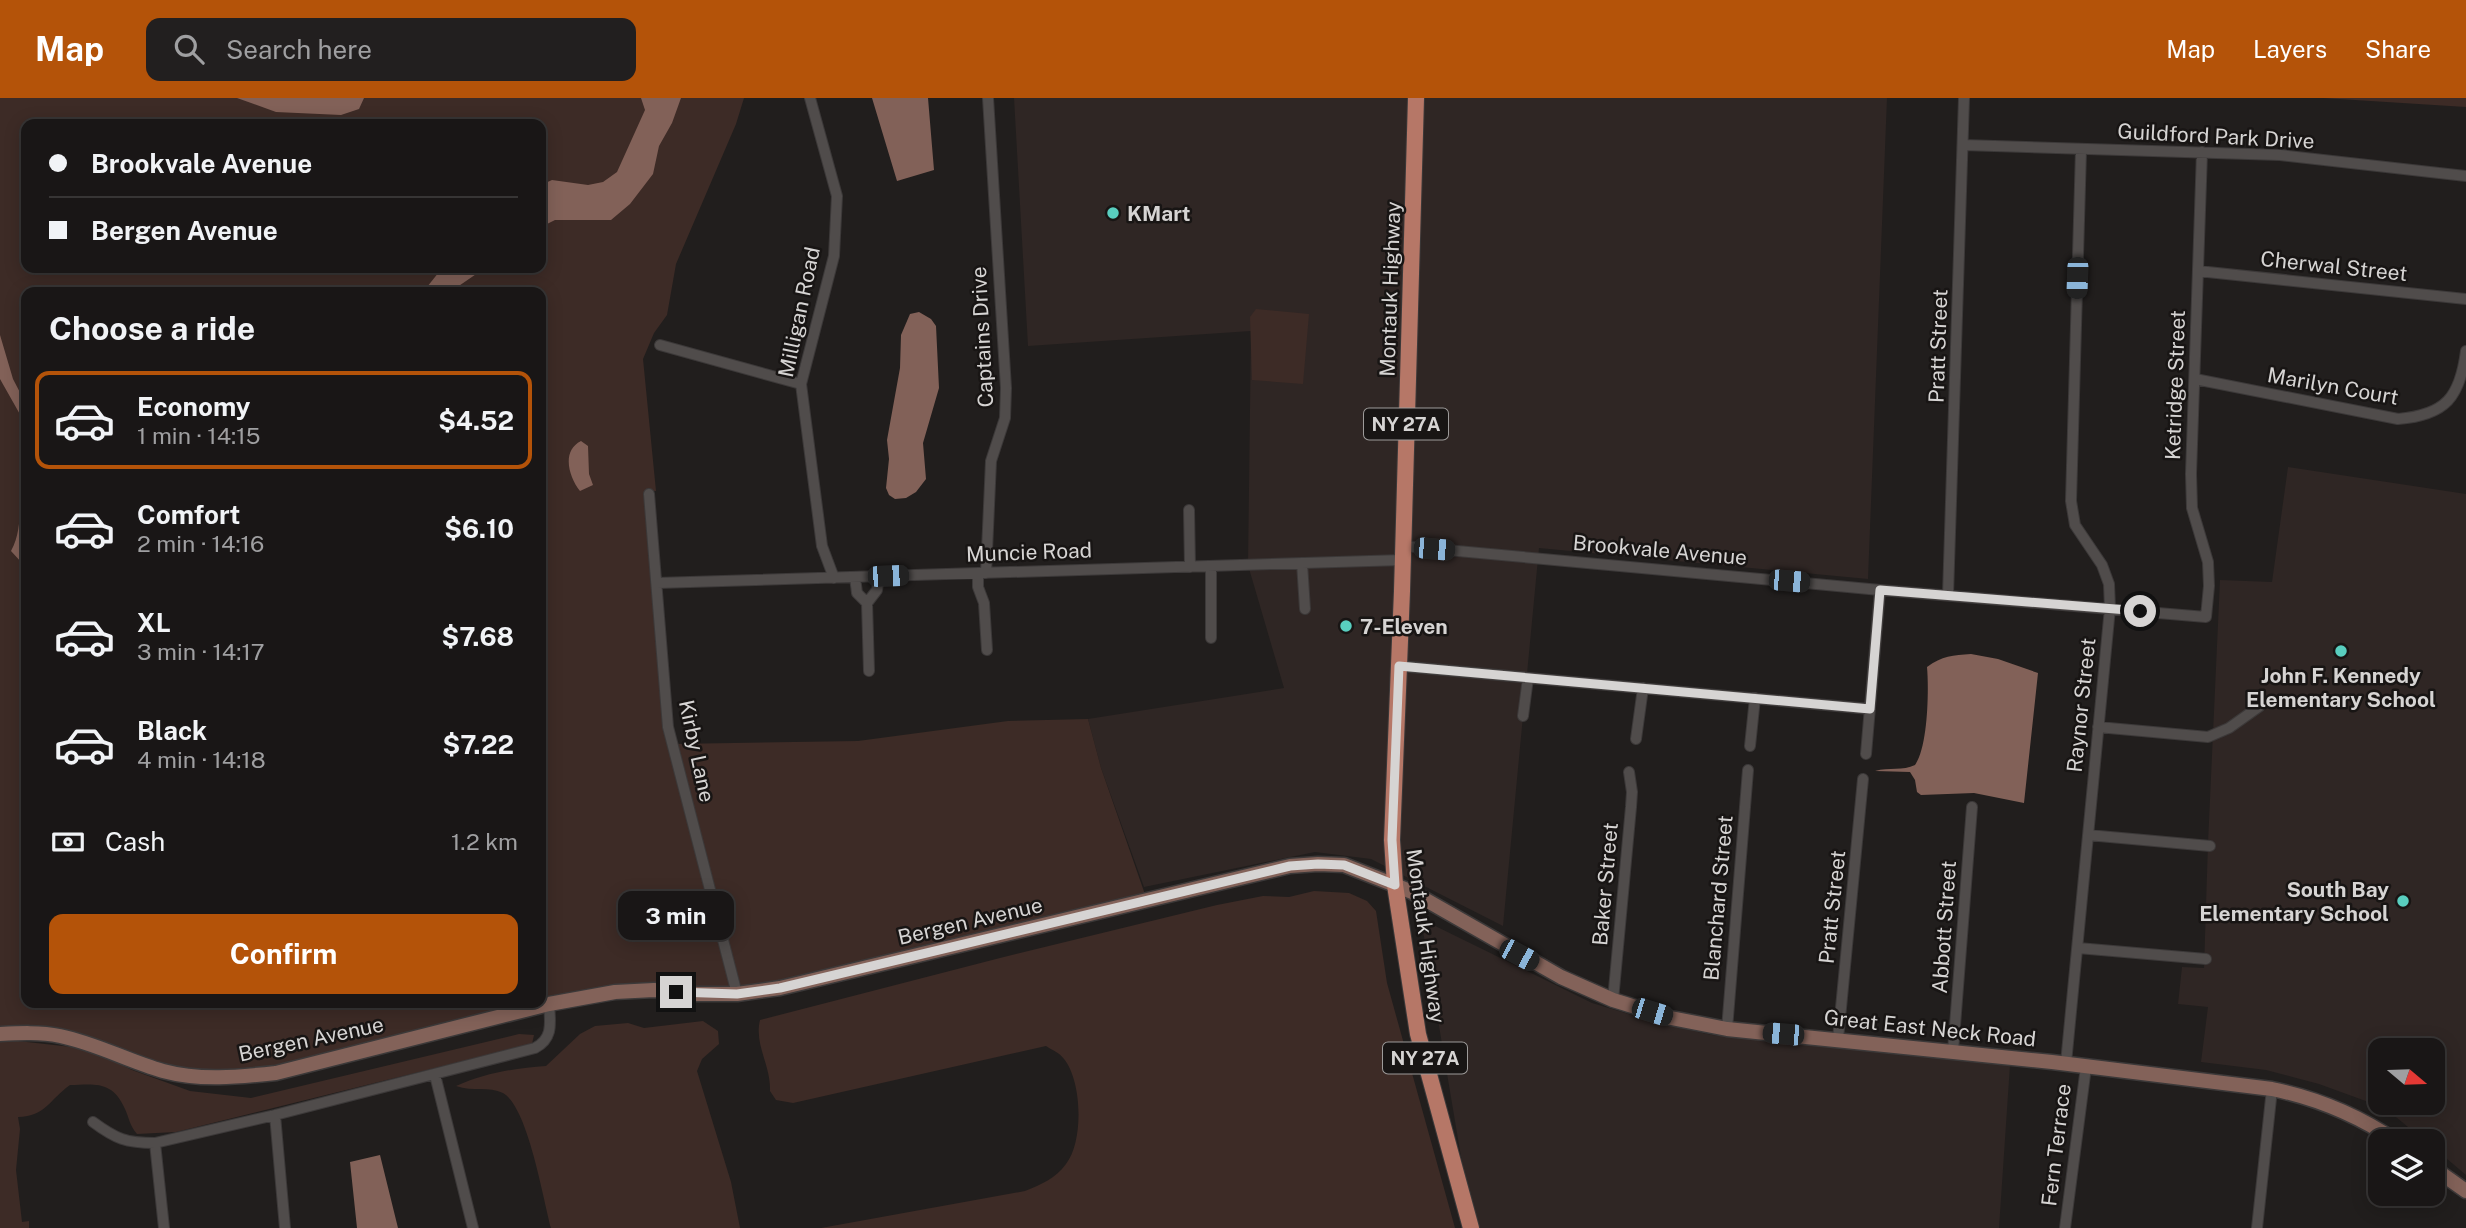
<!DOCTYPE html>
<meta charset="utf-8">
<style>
:root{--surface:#191616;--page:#221f1f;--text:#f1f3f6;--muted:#9f9fa1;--line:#373535;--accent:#b45309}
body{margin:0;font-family:"Public Sans",sans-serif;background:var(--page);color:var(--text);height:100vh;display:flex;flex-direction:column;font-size:26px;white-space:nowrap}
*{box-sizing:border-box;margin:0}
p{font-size:23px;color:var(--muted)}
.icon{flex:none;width:38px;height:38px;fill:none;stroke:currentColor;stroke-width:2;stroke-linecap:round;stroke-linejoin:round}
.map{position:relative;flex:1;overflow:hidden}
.panel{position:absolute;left:21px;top:189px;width:525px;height:721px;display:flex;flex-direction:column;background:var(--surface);border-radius:14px;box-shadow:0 4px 18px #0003,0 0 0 2px var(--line)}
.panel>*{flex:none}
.top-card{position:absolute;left:21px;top:21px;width:525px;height:154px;border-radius:14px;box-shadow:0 4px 18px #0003,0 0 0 2px var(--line);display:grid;align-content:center;height:154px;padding:0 28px;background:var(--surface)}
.needle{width:46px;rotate:109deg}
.fabs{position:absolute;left:2368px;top:940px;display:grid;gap:14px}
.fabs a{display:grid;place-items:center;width:77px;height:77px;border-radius:14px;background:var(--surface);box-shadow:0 4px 18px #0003,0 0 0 2px var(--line);font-size:35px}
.end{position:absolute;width:32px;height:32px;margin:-16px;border:9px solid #d6d4d3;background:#111;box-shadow:0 0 0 4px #111}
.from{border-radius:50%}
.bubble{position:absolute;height:49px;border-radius:14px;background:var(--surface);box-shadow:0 4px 18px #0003,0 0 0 2px var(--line);font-size:23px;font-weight:700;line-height:49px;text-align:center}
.car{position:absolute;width:21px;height:42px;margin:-21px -10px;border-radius:9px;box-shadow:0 0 5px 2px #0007;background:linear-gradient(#222 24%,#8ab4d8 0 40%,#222 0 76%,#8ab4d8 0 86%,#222 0)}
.top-card b{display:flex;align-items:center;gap:24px;height:66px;font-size:26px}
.top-card b+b{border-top:2px solid var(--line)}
.top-card i{width:18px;height:18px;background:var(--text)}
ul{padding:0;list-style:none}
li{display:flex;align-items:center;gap:21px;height:98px;margin:0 14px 10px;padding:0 14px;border:4px solid transparent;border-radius:14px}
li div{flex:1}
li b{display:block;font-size:26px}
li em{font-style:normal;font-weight:700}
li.on{border-color:var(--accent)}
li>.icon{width:63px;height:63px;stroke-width:1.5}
h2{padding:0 28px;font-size:32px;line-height:84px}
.pay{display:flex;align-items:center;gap:18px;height:77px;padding:0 28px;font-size:26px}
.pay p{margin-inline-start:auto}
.cta{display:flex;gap:14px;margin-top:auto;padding:14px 28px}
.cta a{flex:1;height:80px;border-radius:14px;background:var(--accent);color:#fff;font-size:28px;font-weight:700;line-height:80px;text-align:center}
header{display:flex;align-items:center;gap:42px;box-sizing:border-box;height:98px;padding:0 35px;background:var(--accent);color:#fff}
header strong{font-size:33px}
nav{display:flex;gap:38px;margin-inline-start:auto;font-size:24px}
.search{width:490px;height:63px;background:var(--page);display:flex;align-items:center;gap:18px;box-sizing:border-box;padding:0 24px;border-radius:14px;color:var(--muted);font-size:26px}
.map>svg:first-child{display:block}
.built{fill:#2f2624;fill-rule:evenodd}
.green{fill:#3d2b26;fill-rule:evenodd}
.water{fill:#826158}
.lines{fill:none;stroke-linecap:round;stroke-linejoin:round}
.minor-casing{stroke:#3c3939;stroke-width:12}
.secondary-casing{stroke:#3c3939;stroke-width:17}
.primary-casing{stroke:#3c3939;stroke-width:18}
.minor{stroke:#504c4b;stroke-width:10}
.secondary{stroke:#836259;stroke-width:14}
.primary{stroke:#b67767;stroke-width:16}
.route{stroke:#d6d4d3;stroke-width:9}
.poi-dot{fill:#59cebf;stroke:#181514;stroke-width:2.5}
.labels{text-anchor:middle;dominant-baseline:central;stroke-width:5;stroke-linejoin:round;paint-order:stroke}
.shield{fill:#181514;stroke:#9d9b9a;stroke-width:2}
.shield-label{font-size:19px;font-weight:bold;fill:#d6d4d3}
.street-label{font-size:21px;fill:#d6d4d3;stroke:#181514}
.poi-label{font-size:21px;font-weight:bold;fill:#d6d4d3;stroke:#181514;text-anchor:start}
</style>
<header>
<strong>Map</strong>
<div class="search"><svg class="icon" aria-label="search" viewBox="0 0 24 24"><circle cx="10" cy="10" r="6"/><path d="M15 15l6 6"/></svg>Search here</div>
<nav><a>Map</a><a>Layers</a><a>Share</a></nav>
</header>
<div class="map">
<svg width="2466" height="1130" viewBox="0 0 2466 1130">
<rect width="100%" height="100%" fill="#211e1d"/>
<!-- built -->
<path class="built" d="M1014,0H1887L1868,481L1539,450L1503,828L1371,761L1315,754L1144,789L1101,670L1088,621L1284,590L1248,467L1251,233L1028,248Z
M2288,369L2466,396V1077L2433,1049L2432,1043H2425L2385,1010L2319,986L2266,972L2201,964L2208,909L2178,906L2182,869L2204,870L2208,745L2220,482L2272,484ZM2380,952H2432V1004H2380Z
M1421,821L1592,905L1662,926L1712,937L2010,967L1999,1130H1473Z"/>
<!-- green -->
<path class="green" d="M0,0H744L736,26L676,166L667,217L654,235L643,261L656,393H649L673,646L858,643L1008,623L1088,621L1101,670L1148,805L780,890L616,894L276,974L207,981L89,946L0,936ZM26,26H541V170H26ZM26,194H541V905H26Z
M2323,0H2466V9Z
M1256,211L1309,216L1303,286L1252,282L1250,219Z
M1314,793L1349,795L1367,803L1376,813L1387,885L1455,1130H821L1025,1093C1042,1086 1055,1081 1066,1066C1084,1043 1082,983 1064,961C1060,955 1052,952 1046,948L793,1005L776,1002L770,993C771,967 754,947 760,922L1000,860L1217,807L1263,798L1289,799Z
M703,923L718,933L719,946L702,961L697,973L731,1084L740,1130H551C543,1101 528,1009 503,995C489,988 473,994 456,988C485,975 515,970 546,968L580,936L595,928L628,925L644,930Z
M519,936L534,937L532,946L176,1034L137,1036C130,1028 129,1020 125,1011C113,983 96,986 70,987C49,1002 46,1018 18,1019L20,1031L16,1072L22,1124L29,1123V1130H0V941L72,949L97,955L132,972L190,993L251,1000Z"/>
<!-- water -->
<path class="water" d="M237,0H364L359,11L341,17L276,14Z
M641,0H681L672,25L659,48L653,76L630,106L611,122H555L541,129V87L552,82L588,87L603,84L617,74L645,12Z
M872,0H928L934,72L897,83Z
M438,170H485L450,194H423L439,174Z
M919,214L931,221L936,228L939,290L923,345L926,381L916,394L906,400L895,401L889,397L886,390L889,361L887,342L900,270L901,237L910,216Z
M0,237L13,281L26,306V327L0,281Z
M581,343L588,348L589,376L593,387L580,393C569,379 561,353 581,343Z
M26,386V492L22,465L11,453C23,432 17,409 26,386Z
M1971,556L1998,561L2038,575L2024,705L1974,695L1921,697L1917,694L1915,682L1910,674L1875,673C1889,669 1903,673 1915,667C1928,649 1929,592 1927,569C1942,558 1953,557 1971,556Z
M380,1057L398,1130H357L350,1064Z"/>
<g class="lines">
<defs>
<path id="minor" d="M810,0L837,98L834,158L801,286L822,448L834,480
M1963,47L2280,57L2466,78
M2198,173L2466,201
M660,247L801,286
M2195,281L2398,321C2446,317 2460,299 2466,253
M649,396L668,629L737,896
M1189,412L1190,469
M1403,448L1880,492L2206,519L2209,488L2208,464L2192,410L2191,376L2202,54
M1302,465L1305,511
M978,475V489L984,505L987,552
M986,475L991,363L1005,320L1006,290L988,0
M855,479L857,495L867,505L869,573
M657,485L1403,462
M1948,497L1964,0
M867,505L877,492L879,478
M1211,540V468
M1399,568L1870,611
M1523,618L1528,580
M2098,629L2208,639L2229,630L2260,608
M1636,641L1643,590
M1750,648L1755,600
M1866,656L1880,492
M2088,737L2210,748
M2078,850L2206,861
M1613,902L1631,709L1632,694L1629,674
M1727,931L1748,672
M1838,941L1863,681
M1953,953L1972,709
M2066,965L2110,510L2109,486L2102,467L2075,427L2071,403L2081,52
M435,977L473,1130
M275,1017L285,1130
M93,1024C116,1041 126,1045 155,1045L275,1017L535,950C554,940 550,924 549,906
M155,1045L164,1130
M2065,1130L2086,969
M2257,1130L2272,991"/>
<path id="secondary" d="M0,936C20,935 40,934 60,938C95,945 128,963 163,973C200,983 238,979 276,975L549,906L615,894L654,892L697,896H737L780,890L1290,768L1318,766L1344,767L1395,787L1412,794L1561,879L1613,902L1671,920L1727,931L2052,964L2272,991C2316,1000 2359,1018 2396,1043
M2432,1069L2466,1093"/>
<path id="primary" d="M1416,0L1402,493L1392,742L1395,787L1418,936L1471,1130"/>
</defs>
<!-- minor casing -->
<use href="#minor" class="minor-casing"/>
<!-- secondary casing -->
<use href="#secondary" class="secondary-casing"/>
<!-- primary casing -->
<use href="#primary" class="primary-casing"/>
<!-- minor -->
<use href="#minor" class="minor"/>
<!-- secondary -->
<use href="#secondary" class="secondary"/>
<!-- primary -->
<use href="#primary" class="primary"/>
</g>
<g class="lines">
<!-- route -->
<path class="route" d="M676,894L737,896L780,890L1290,768L1318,766L1344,767L1395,787L1392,742L1399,568L1870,611L1880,492L2140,513"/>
</g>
<!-- markers -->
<g class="poi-dot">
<circle cx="1113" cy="115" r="7"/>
<circle cx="1346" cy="528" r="7"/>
<circle cx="2341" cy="553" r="7"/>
<circle cx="2403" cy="803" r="7"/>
</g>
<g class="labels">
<!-- shield labels -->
<g class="shield">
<rect x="1364" y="310.5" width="84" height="31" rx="5"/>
<rect x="1383" y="944.5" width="84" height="31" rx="5"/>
</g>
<g class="shield-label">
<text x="1406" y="326">NY 27A</text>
<text x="1425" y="960">NY 27A</text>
</g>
<!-- street labels -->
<g class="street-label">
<text transform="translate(2216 38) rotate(3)">Guildford Park Drive</text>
<text transform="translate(2334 168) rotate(6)">Cherwal Street</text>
<text transform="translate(1390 191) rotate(-88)">Montauk Highway</text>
<text transform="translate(799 214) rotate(-78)">Milligan Road</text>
<text transform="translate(982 239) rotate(-93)">Captains Drive</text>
<text transform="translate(1938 248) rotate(-88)">Pratt Street</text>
<text transform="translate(2175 287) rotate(-88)">Ketridge Street</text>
<text transform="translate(2333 288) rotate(10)">Marilyn Court</text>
<text transform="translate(1660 452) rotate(5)">Brookvale Avenue</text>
<text transform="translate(1029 454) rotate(-2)">Muncie Road</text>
<text transform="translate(2081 607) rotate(-84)">Raynor Street</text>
<text transform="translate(697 653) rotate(78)">Kirby Lane</text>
<text transform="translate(1605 786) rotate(-85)">Baker Street</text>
<text transform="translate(1718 800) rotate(-85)">Blanchard Street</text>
<text transform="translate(1832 809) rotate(-84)">Pratt Street</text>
<text transform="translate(970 823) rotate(-13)">Bergen Avenue</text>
<text transform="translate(1944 829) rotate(-86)">Abbott Street</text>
<text transform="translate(1426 838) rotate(82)">Montauk Highway</text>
<text transform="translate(1930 930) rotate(6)">Great East Neck Road</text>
<text transform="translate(311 941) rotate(-12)">Bergen Avenue</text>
<text transform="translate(2056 1047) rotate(-83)">Fern Terrace</text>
</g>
<!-- poi labels -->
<g class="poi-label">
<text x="1127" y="115">KMart</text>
<text x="1360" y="528">7-Eleven</text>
<text x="2341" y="577" text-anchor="middle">John F. Kennedy<tspan x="2341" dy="24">Elementary School</tspan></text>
<text x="2389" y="791" text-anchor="end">South Bay<tspan x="2389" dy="24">Elementary School</tspan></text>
</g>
</g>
</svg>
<div class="fabs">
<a><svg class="needle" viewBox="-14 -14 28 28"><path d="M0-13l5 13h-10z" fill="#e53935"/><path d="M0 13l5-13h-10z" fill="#9f9fa1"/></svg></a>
<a><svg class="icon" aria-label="layers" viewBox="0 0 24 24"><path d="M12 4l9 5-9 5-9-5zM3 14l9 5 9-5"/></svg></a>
</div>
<i class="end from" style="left:2140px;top:513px"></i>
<i class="end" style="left:676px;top:894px"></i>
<div class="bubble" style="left:618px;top:793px;width:116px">3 min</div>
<i class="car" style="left:2077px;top:180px;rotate:182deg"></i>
<i class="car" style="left:1434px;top:451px;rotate:95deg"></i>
<i class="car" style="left:888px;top:478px;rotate:88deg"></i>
<i class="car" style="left:1789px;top:483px;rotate:95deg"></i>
<i class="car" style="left:1519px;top:857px;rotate:118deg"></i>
<i class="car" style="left:1652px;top:914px;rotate:107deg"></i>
<i class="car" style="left:1783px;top:936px;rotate:275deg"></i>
<div class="top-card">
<b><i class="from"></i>Brookvale Avenue</b>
<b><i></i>Bergen Avenue</b>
</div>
<section class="panel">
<h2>Choose a ride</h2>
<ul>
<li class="on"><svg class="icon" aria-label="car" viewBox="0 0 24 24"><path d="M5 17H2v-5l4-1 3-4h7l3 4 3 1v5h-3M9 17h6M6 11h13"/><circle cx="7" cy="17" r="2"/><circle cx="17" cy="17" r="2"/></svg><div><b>Economy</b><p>1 min · 14:15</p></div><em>$4.52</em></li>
<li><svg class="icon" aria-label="car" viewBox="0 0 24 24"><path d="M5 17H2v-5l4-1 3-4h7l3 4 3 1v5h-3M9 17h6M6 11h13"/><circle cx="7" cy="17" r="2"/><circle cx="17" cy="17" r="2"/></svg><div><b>Comfort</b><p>2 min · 14:16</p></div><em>$6.10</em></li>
<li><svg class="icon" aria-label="car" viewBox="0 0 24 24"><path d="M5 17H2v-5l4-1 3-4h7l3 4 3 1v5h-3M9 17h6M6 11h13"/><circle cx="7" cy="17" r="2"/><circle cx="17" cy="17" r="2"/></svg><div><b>XL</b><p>3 min · 14:17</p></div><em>$7.68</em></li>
<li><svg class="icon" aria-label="car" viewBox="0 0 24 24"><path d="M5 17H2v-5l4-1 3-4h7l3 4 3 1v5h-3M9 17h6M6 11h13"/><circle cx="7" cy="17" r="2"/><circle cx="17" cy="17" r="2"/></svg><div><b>Black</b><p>4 min · 14:18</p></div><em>$7.22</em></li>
</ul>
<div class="pay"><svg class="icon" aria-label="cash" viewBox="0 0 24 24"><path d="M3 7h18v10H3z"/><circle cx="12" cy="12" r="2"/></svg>Cash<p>1.2 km</p></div>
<div class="cta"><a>Confirm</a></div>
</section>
</div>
